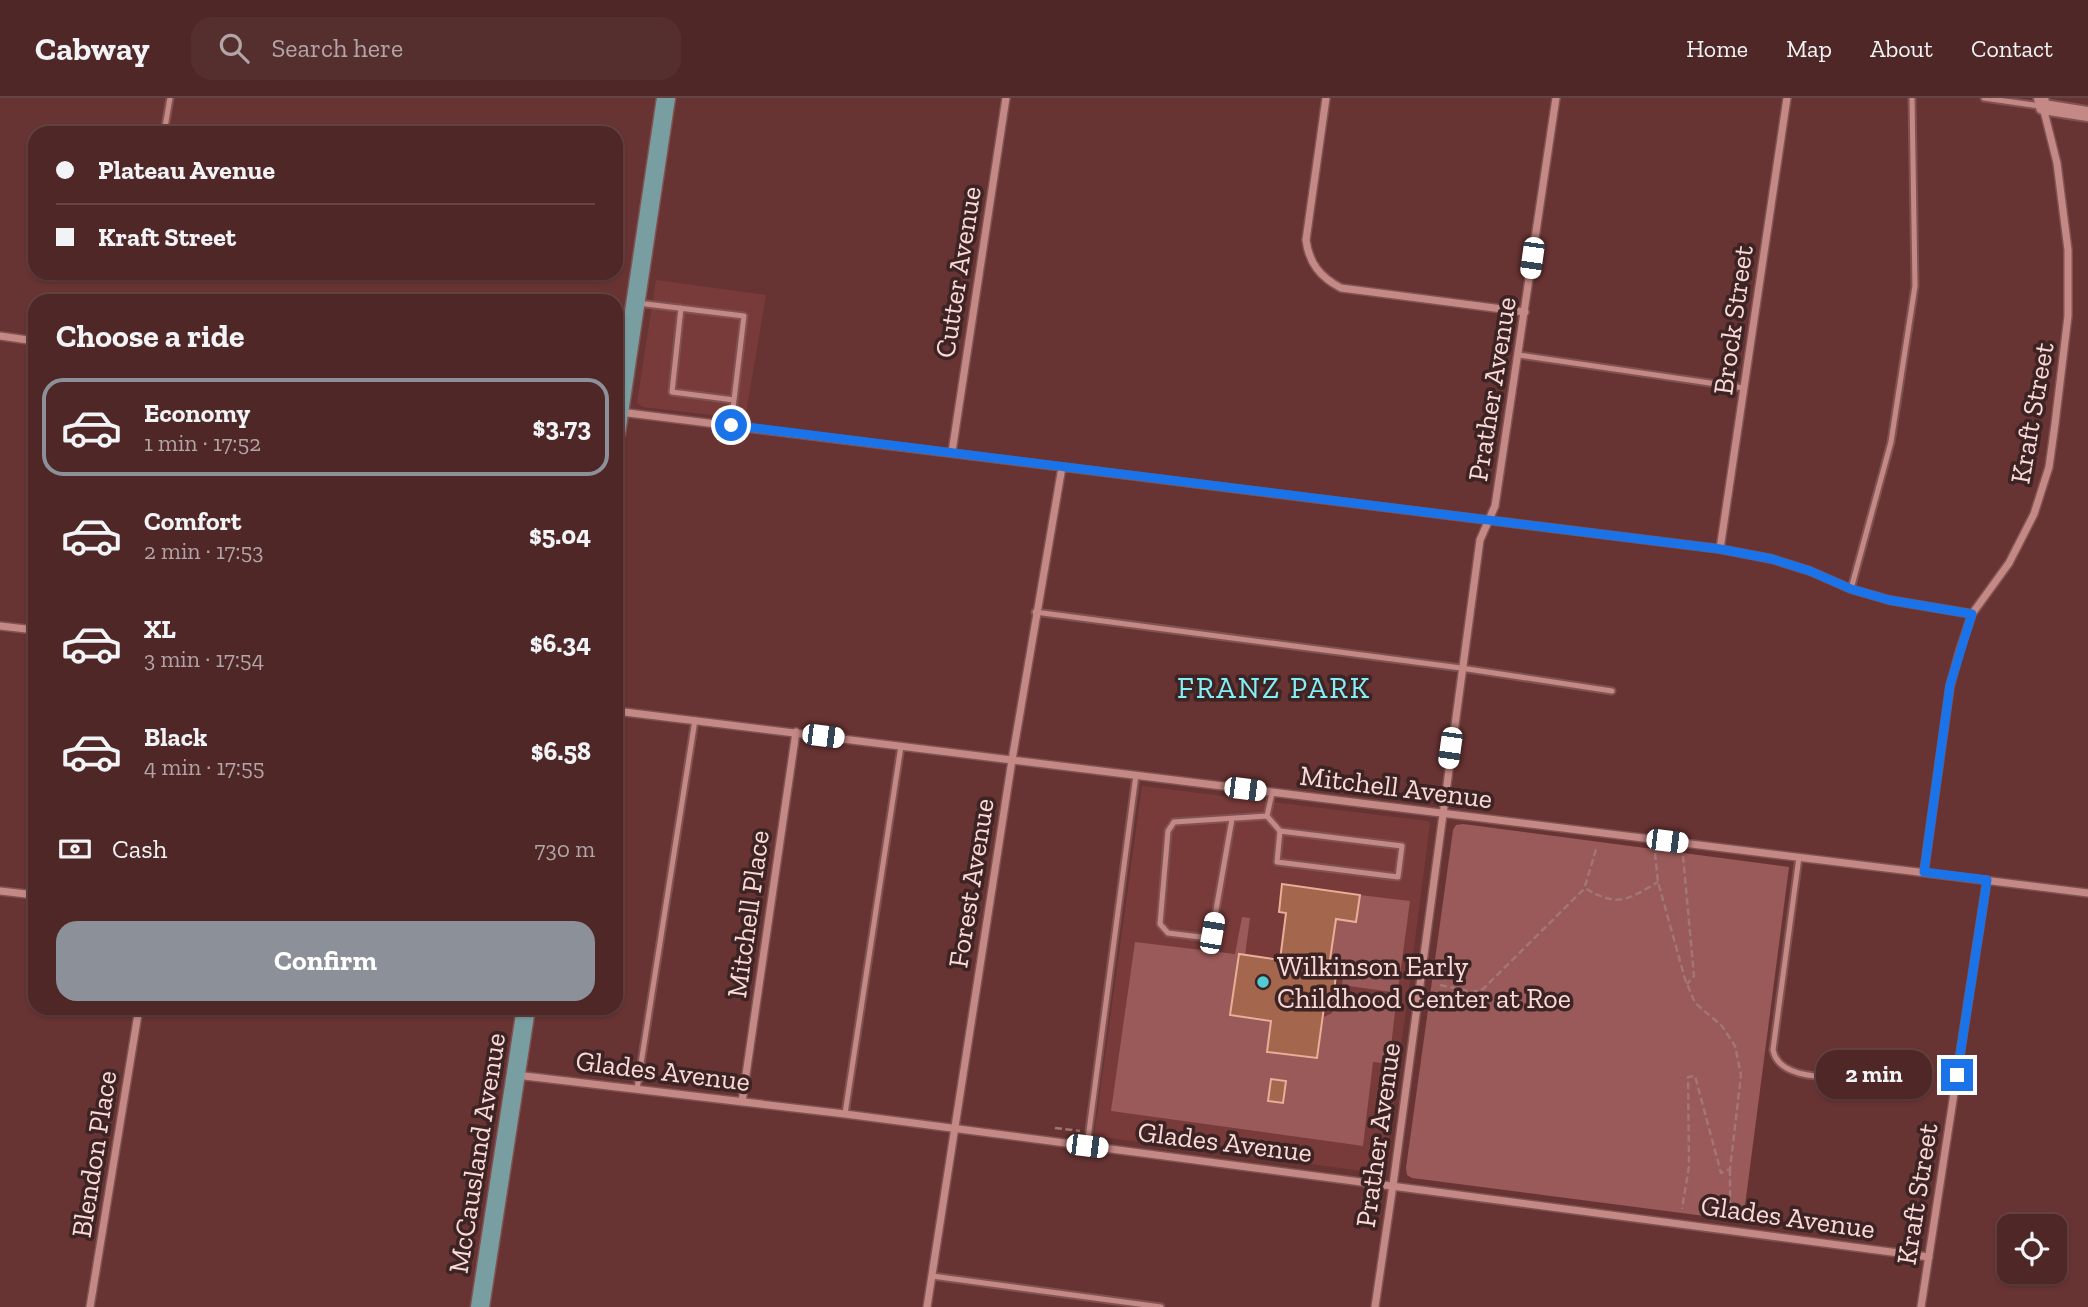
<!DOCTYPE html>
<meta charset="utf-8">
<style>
:root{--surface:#4e2726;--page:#552f2e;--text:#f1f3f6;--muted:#b3a5a7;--line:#654443;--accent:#8c9099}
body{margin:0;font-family:"Zilla Slab",serif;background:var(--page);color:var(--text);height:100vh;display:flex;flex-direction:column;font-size:26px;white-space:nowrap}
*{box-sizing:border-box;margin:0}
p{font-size:23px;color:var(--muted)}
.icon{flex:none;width:38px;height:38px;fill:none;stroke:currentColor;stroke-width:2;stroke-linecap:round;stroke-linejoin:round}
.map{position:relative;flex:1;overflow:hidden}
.panel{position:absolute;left:28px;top:196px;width:595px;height:721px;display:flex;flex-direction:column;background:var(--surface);border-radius:21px;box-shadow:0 2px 5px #0004,0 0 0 2px var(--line)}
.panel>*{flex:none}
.top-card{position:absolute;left:28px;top:28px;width:595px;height:154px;border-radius:21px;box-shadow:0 2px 5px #0004,0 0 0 2px var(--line);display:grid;align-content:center;height:154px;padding:0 28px;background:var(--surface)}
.fabs{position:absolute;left:1997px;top:1116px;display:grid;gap:14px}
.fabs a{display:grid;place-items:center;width:70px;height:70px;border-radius:14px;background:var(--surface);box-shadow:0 2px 5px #0004,0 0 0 2px var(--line);font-size:35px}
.end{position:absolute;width:32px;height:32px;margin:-16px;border:9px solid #1a73e8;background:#fff;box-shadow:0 0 0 4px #fff}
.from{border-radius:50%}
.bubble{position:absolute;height:49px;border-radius:21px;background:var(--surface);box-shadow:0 2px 5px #0004,0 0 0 2px var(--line);font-size:23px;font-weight:700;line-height:49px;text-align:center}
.car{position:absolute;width:21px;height:42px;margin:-21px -10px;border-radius:9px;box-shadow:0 0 5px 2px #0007;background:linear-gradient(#fff 24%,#345 0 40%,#fff 0 76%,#345 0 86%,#fff 0)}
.top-card b{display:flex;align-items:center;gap:24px;height:66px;font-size:26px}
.top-card b+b{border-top:2px solid var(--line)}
.top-card i{width:18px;height:18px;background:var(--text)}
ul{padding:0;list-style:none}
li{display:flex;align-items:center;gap:21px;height:98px;margin:0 14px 10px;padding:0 14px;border:4px solid transparent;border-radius:21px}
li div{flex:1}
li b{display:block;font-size:26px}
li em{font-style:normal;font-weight:700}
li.selected{border-color:var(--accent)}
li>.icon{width:63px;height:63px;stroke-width:1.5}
h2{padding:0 28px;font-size:32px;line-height:84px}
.pay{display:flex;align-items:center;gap:18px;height:77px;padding:0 28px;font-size:26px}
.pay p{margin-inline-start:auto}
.action{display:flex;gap:14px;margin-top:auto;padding:14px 28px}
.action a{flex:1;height:80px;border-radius:21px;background:var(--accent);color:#fff;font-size:28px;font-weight:700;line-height:80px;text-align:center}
header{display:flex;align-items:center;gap:42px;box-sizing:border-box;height:98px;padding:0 35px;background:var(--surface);border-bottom:2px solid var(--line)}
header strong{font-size:33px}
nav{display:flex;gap:38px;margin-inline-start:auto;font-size:24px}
.search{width:490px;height:63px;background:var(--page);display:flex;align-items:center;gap:18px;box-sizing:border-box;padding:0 24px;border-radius:21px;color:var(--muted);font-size:26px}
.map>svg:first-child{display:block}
.built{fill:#783b3a}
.green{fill:#995a59}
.building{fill:#a5664e;stroke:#e8ae98;stroke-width:2}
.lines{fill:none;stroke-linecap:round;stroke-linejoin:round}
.lane-casing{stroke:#805353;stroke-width:9}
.street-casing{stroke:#805353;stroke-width:10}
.secondary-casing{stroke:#805353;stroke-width:18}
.primary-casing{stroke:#805353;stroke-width:21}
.path{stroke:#a27675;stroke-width:2.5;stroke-dasharray:7 3.5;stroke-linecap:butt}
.lane{stroke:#c48885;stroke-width:5}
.street{stroke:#c48885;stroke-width:7}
.secondary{stroke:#c48885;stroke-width:14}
.primary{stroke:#799ea1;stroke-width:18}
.route{stroke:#1a73e8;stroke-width:9}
.poi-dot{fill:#51ccd5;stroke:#3d2424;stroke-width:2.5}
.labels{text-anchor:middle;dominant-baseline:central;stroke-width:7;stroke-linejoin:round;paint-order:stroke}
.street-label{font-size:28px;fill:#fad9d7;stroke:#3d2424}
.poi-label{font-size:28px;fill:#fad9d7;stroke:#3d2424;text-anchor:start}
.neighbourhood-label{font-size:30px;letter-spacing:2px;fill:#84eff7;stroke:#3d2424}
</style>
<header>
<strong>Cabway</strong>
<div class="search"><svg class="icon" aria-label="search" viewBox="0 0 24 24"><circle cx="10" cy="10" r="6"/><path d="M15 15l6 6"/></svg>Search here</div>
<nav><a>Home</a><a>Map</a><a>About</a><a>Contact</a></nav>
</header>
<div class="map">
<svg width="2088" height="1209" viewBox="0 0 2088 1209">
<rect width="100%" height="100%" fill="#683433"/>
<!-- built -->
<path class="built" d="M656,182L766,197L745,321L643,309L637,305Z
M1142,688L1428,723L1430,726L1385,1073L1379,1075L1094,1038Z"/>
<!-- green -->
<path class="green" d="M1463,726L1789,769L1743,1123L1412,1080L1407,1077L1406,1070L1453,732L1456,727Z
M1360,797L1410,803L1398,892L1391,891V894L1342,887L1344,870L1329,868L1336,821L1356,823Z
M1242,819L1250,820L1245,857H1239L1231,917L1271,923L1268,954L1317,960L1322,920L1332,915V911H1340L1342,896L1389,901V904L1396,905L1389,966L1373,964L1363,1048L1111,1013L1135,844L1235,856Z"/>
<!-- building -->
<path class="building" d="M1282,786L1360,797L1356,824L1336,821L1328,875L1336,876L1333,903L1325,902L1317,960L1267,954L1271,923L1230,917L1239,856L1280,862L1286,815L1279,814Z
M1271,981L1286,983L1283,1005L1268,1003Z"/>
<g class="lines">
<defs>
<path id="lane" d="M1984,0L2040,8
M164,35L170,0
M638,205L744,218L731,327
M681,210L672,294L734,302
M1519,257L1744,290
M1851,491L1891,344L1915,188L1912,0
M1035,514L1461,570L1612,593
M1267,718L1280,733L1277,764L1398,779L1402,748L1280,733
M1232,721L1212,835L1208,840L1168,835L1160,826L1168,733L1174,724L1267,718L1272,695
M1799,759L1773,952C1778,980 1823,979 1845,980
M637,991L695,622
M845,1016L901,648
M1087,1048L1136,677
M932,1178L1161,1209"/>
<path id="street" d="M1326,0L1306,142C1309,165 1320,179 1341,190L1525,214
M0,238L35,243
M620,314L1720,451L1772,461L1810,473L1851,491L1889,502L1972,516
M952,354L1006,0
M1720,451L1787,0
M0,528L35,532
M616,613L2088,795
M1924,774L1950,588L1960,552L1972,516L2009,465L2034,416L2049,369L2055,326L2068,218V152L2057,65L2043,9
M0,793L35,797
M516,977L845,1016L1929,1159
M742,1004L796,634
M90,1209L139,910
M927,1209L1012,662L1062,369
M1375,1209L1393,1087L1480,442L1495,408L1556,0
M1921,1209L1987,782"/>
<path id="secondary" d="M2041,0L2043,9L2088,16"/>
<path id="primary" d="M616,335L666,0
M480,1209L526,910"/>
</defs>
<!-- lane casing -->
<use href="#lane" class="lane-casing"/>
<!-- street casing -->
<use href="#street" class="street-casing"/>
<!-- secondary casing -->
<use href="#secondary" class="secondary-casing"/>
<!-- primary casing -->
<use href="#primary" class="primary-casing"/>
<!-- path -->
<path class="path" d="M1655,755L1658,784L1685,881L1695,905L1722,928L1735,948L1741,977L1730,1071L1721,1075L1695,978L1688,979L1689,1068L1682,1111
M1683,758L1694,878L1687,886
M1585,788L1597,748
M1440,887L1473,894L1483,891L1585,790C1618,810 1627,802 1658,784
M1055,1030L1080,1033
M1730,1071V1118"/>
<!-- lane -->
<use href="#lane" class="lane"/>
<!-- street -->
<use href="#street" class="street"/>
<!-- secondary -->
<use href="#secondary" class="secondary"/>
<!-- primary -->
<use href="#primary" class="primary"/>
</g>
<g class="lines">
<!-- route -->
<path class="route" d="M731,327L1720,451L1772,461L1810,473L1851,491L1889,502L1972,516L1950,587L1924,774L1987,782L1957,977"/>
</g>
<!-- markers -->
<circle class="poi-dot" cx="1263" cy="884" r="7"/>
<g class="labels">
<!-- street labels -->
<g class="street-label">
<text transform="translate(958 174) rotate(-81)">Cutter Avenue</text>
<text transform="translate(1733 222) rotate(-82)">Brock Street</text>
<text transform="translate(1492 291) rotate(-81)">Prather Avenue</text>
<text transform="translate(2032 315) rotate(-80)">Kraft Street</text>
<text transform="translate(1396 689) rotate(7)">Mitchell Avenue</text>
<text transform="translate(971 785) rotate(-81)">Forest Avenue</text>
<text transform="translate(748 816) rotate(-82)">Mitchell Place</text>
<text transform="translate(663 973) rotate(7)">Glades Avenue</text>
<text transform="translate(1378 1037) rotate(-82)">Prather Avenue</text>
<text transform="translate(1225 1044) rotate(7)">Glades Avenue</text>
<text transform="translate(477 1055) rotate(-81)">McCausland Avenue</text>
<text transform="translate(94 1056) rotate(-81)">Blendon Place</text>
<text transform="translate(1917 1096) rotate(-81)">Kraft Street</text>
<text transform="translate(1788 1119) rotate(8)">Glades Avenue</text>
</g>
<!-- poi labels -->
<g class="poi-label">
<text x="1277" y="868">Wilkinson Early<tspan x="1277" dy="32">Childhood Center at Roe</tspan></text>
</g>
<!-- neighbourhood labels -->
<g class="neighbourhood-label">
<text x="1274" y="590">FRANZ PARK</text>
</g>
</g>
</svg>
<div class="fabs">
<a><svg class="icon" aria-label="locate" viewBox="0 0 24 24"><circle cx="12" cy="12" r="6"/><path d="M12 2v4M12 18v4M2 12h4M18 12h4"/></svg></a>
</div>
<i class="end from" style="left:731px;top:327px"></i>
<i class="end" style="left:1957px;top:977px"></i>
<div class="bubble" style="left:1816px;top:952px;width:116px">2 min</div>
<i class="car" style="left:1532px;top:160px;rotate:188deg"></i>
<i class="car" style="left:823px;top:638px;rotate:97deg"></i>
<i class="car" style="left:1450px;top:650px;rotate:188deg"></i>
<i class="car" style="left:1245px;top:691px;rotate:97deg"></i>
<i class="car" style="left:1667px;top:743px;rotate:97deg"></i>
<i class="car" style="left:1212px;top:835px;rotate:10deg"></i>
<i class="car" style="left:1087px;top:1048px;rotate:97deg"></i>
<div class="top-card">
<b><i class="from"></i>Plateau Avenue</b>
<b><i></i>Kraft Street</b>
</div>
<section class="panel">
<h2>Choose a ride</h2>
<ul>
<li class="selected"><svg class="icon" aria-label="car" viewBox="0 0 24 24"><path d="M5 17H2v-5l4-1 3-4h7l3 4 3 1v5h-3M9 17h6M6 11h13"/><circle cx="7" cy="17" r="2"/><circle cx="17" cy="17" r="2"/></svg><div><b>Economy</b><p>1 min · 17:52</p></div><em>$3.73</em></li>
<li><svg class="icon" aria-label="car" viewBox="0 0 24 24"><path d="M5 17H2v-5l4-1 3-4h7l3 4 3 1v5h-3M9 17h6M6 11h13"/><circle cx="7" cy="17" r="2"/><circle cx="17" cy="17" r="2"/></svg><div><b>Comfort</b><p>2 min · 17:53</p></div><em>$5.04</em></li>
<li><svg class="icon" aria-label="car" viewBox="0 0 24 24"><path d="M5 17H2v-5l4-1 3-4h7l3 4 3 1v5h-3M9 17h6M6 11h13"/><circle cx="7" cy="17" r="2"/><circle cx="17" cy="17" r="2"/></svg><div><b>XL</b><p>3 min · 17:54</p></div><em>$6.34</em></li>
<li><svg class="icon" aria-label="car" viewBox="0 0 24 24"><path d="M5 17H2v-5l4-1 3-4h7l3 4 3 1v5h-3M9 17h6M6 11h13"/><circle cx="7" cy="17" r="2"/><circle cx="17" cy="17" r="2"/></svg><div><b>Black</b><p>4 min · 17:55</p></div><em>$6.58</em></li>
</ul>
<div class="pay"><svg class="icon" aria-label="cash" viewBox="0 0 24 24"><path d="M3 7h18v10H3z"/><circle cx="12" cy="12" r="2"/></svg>Cash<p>730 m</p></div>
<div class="action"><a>Confirm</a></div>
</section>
</div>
